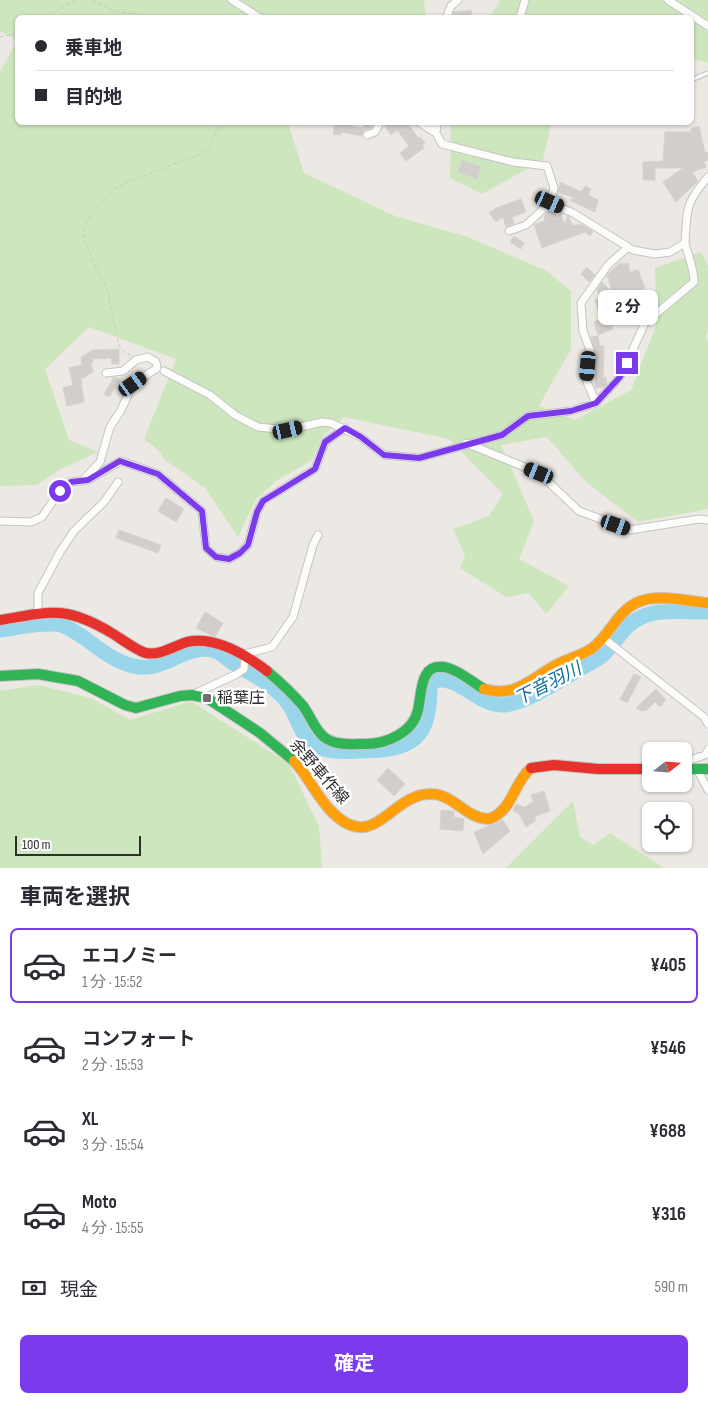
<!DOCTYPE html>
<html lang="ja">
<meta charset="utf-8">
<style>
:root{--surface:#fff;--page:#f7f7f7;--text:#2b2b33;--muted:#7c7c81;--line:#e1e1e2;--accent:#7c3aed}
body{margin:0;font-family:"Sofia Sans Condensed","Noto Sans JP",sans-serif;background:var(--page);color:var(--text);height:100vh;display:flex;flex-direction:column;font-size:19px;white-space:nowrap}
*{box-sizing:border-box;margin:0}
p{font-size:16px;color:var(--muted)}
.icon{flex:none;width:28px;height:28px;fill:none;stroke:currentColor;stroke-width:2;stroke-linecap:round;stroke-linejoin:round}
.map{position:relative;height:868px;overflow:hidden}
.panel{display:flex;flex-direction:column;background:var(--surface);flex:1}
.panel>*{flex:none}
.banner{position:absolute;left:15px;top:15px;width:679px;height:110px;border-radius:8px;box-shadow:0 1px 4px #0004;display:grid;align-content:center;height:110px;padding:0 20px;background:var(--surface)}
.needle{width:32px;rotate:73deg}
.buttons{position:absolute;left:642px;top:742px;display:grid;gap:10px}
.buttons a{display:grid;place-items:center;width:50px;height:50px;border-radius:8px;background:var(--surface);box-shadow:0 1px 4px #0004;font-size:25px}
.scale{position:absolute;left:15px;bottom:12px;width:126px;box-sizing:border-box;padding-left:5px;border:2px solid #2e2e2e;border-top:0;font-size:14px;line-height:18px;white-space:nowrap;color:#2e2e2e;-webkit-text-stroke:4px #fff;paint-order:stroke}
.end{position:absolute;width:22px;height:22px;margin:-11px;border:6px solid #7c3aed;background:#fff;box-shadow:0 0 0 2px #fff}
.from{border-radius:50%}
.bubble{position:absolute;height:35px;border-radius:8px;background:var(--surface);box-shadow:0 1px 4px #0004;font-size:16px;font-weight:700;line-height:35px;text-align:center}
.car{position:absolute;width:15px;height:30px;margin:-15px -8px;border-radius:6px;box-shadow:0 0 4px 1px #0007;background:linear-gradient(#222 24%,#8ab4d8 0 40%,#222 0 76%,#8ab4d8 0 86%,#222 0)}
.banner b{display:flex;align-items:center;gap:18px;height:48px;font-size:19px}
.banner b+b{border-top:1px solid var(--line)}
.banner i{width:12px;height:12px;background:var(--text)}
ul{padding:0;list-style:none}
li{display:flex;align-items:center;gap:15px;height:75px;margin:0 10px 8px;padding:0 10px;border:2px solid transparent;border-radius:8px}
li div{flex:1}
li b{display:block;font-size:19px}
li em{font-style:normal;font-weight:700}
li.current{border-color:var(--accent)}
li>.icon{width:45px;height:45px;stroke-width:1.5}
h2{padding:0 20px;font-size:22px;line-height:60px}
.pay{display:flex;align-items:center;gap:12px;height:55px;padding:0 20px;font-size:19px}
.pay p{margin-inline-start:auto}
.action{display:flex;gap:10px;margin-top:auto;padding:10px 20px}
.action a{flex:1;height:58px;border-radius:8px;background:var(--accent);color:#fff;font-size:20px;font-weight:700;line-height:58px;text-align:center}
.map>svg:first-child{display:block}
.green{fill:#cee6be}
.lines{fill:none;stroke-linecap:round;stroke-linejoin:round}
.river{stroke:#99d6ec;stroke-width:15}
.building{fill:#d1cecb;stroke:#d7d4d0}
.lane-casing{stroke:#c5c4c5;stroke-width:5.5}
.street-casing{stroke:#c5c4c5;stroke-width:9}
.fast-casing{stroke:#c5c4c5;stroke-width:12}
.slow-casing{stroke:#c5c4c5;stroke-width:12}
.jam-casing{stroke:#c5c4c5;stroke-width:12}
.path{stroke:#c9c9c8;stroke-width:1;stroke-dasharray:4 2.5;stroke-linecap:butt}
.lane{stroke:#fcfcfb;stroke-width:3}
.street{stroke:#fcfcfb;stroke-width:7}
.fast{stroke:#30b455;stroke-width:10}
.slow{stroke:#ff9f0a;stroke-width:10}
.jam{stroke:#e5322d;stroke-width:10}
.route{stroke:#7c3aed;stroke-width:6}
.poi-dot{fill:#706f6e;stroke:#fff;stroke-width:2}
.labels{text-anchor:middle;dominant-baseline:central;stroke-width:5;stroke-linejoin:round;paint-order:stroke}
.poi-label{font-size:16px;fill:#2e2e2e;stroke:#fff;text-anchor:start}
.street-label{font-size:16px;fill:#2e2e2e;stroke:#fff}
.water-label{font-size:18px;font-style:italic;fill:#0d6fa3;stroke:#fff}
</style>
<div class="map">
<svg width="708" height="868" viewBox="0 0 708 868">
<rect width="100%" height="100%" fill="#ece8e4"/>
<!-- green -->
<path class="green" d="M0,0H424L426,17L18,18V122L288,123L304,173L395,216L468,237L545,270L571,291V349L539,406L575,420L631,390L656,326L655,268L701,252L708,266V329L706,336L708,341V509L638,522L585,481L547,437L501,445L534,521L519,559L569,586L546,614L529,593L506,597L460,568L465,555L453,529L489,516L503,494L449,439L344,417L322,437L312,460L276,481L256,499L238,537L205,488L165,460L158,450L144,439L176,359L89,327L45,369L69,440L98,452L59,470L37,485L0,486V72L17,41L0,31Z
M500,0H708V62L691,59V18H490Z
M451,123H551L543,160L482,194L450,178Z
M38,685L91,698L130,720L191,701L289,764L319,826L322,868H0V691Z
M573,801L580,837L594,845L610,833L664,868H506Z"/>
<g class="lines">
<!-- river -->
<path class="river" d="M0,630C15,628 50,620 64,626C90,637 108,663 139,667C165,671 191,640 218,652C223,655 228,660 233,663C253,675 273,684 288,703C297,716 300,734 313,744C324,752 345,752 358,751C413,751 431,740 430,682C457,672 475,704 501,705C525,706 576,670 599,658C611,649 617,637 627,627C650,605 680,613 708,612"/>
</g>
<!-- building -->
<path class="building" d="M472,10L470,18H452L454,12Z
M335,122H348L347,125L363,128L364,122H373L371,128L364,130L362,136L342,132L341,135L333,134Z
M390,122H407L418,138L420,137L425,143L422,145L424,148L406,161L400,153L409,146L397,130L391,135L385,126Z
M699,126L705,153L708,152V160L704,162L706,167L692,172L698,181L676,202L663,182L683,168H655V180H643V162L663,161L665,132H690L692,128Z
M462,160L481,167L477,179L458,172Z
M560,182L581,192L585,186L591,189L588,195L598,200L595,212L569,200L575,198L558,192Z
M521,199L526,212L512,217L514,223L506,227L503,217L496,222L489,213L496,208Z
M551,209L555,211L557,216L561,213L564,224L568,216L573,226L580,224L593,231L590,236L585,232L542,248L534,225L545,220L544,216Z
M514,236L524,243L521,249L510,242Z
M621,262V264L628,263L630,272L638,270L645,288L629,294L631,299L624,302L627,312L610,318L613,329L598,335L594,322L601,319L595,300L600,299L597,290L602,282L612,292L607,275Z
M587,267L595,275L589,282L581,274Z
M598,336L600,346H604L603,378L606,377L607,384L604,387L595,388V350L591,337Z
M119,349V364H112L111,358L92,359L93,362L91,363L93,372L81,379L84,402L67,406L63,388L73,385L69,368L82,365L81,357L93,350Z
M114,377L121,379L109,397L104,394Z
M166,498L184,509L176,522L158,511Z
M119,530L161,545L158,553L116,538Z
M205,612L223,623L215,637L196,628Z
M634,674L641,677L627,703L620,699Z
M656,689L666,700L660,707L655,702L647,710L642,711L636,708Z
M388,768L405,784L394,796L377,780Z
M544,791L550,811L534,817L536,820L526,827L519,814L513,811L514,808L516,804L524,807L533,802L531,795Z
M441,810L454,811V817L464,819L463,831L440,829Z
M503,820L510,831L483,854L474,832Z"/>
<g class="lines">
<defs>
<path id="lane" d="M691,80L708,73"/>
<path id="street" d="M232,0L260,18
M668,0L708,26
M446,18L451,6L458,0
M520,18L525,0
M419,122L436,133L437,122
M430,122L442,144L513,162L547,166L554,188L550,203L573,213L633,250L655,254L670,252L685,243C687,210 685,203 708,177
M367,135L375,132L380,122
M509,231L526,225L550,203
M164,371L210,395L235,415L258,427L288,430L322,422L331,423L361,437L384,455L419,458L502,435L528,416L571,411L596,403L587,382L590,350L583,331L581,303L608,265L627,248
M596,403L620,377L645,323L694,282C694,268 688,256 685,243
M466,443L539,473L579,511L630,530L699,519L708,520
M85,478L100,462L110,427L121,410L133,384L157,368L156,362L148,357L136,360L123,371L106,373
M0,521L31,522L42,517L60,491L71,482L88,480L121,461L158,474L202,511L206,548L216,557L229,559L240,553L248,545L257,512L263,501L315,469L325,442L345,428
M38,613V593L60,552L74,531L104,502L118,482
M602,637L704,717L708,724
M192,695L237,674L244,669L245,654L272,647L293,617L313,545L318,535
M684,762L705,755L708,750
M697,769L708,790"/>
<path id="fast" d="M267,671C280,682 292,693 303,706C310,715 315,730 324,737C335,746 352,744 365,744C386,744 413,733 418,710C422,694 419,660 448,668C460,671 473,683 484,689
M0,676L38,674L78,681L125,705L136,708L180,696L192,695L207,698L260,733L294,761
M684,769H708"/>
<path id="slow" d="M484,689C517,699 533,676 560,663C570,658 582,655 591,649C609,637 616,613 636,603C656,593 686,601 708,603
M294,761C309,777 317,798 333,813C375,854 391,793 431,794C454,794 466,819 489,819C513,811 513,783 531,768"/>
<path id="jam" d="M0,620C50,612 64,605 110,632C119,637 137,651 146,653C160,656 174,646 187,642C215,636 246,655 267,671
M531,768L554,765L598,769H651"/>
</defs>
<!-- lane casing -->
<use href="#lane" class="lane-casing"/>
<!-- street casing -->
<use href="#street" class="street-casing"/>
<!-- fast casing -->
<use href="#fast" class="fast-casing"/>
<!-- slow casing -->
<use href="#slow" class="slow-casing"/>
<!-- jam casing -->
<use href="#jam" class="jam-casing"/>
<!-- path -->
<path class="path" d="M92,0L113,11L164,18
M44,18L76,0
M0,37L18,33
M131,355L125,353L119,346L107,289L85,243L84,229L92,214L114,189L132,180L203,153L212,143L221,122"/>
<!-- lane -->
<use href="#lane" class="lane"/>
<!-- street -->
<use href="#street" class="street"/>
<!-- fast -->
<use href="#fast" class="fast"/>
<!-- slow -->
<use href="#slow" class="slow"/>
<!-- jam -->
<use href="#jam" class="jam"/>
</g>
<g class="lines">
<!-- route -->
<path class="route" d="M60,491L71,482L88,480L120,461L158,474L202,511L206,548L216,557L229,559L240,553L248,545L257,512L263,501L315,469L325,442L345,428L361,437L384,455L419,458L502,435L528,416L571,411L596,403L620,377L627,363"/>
</g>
<!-- markers -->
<rect class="poi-dot" x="202" y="693" width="10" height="10" rx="2.5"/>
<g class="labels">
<!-- poi labels -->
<g class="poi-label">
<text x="217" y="698">稲葉庄</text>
</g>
<!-- street labels -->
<g class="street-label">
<text transform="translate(319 772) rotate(49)">余野車作線</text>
</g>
<!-- water labels -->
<g class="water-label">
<text transform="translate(548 684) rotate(-27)">下音羽川</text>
</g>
</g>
</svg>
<div class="buttons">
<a><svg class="needle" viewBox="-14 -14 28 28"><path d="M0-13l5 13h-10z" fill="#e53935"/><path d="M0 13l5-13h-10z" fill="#7c7c81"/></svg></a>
<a><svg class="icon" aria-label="locate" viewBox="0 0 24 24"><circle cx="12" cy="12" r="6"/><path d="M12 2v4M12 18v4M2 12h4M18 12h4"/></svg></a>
</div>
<div class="scale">100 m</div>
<i class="end from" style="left:60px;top:491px"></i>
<i class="end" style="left:627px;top:363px"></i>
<div class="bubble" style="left:598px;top:290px;width:60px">2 分</div>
<i class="car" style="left:550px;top:202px;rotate:114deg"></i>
<i class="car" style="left:588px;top:366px;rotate:185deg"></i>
<i class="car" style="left:133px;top:384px;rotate:55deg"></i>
<i class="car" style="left:288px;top:430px;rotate:77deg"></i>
<i class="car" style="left:539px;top:473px;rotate:292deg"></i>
<i class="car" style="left:616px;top:525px;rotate:109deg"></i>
<div class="banner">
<b><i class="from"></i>乗車地</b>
<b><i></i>目的地</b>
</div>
</div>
<section class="panel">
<h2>車両を選択</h2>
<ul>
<li class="current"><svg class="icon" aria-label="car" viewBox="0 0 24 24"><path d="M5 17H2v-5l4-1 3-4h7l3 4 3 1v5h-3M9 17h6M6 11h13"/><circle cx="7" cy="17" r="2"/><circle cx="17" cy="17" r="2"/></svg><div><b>エコノミー</b><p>1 分 · 15:52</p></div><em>¥405</em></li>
<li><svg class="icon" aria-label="car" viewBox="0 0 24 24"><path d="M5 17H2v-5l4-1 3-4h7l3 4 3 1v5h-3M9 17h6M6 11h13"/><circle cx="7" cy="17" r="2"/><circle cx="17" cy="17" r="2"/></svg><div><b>コンフォート</b><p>2 分 · 15:53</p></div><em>¥546</em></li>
<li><svg class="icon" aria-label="car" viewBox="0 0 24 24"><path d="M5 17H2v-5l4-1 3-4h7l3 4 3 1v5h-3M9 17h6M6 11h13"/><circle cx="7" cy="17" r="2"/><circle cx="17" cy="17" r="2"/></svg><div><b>XL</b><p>3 分 · 15:54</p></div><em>¥688</em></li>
<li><svg class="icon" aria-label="car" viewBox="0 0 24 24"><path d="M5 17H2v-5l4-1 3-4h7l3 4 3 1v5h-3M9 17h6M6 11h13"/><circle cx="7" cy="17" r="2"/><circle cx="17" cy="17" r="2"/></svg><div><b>Moto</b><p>4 分 · 15:55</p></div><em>¥316</em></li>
</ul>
<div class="pay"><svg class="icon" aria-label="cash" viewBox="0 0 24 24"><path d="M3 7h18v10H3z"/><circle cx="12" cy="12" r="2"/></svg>現金<p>590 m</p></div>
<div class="action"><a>確定</a></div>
</section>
